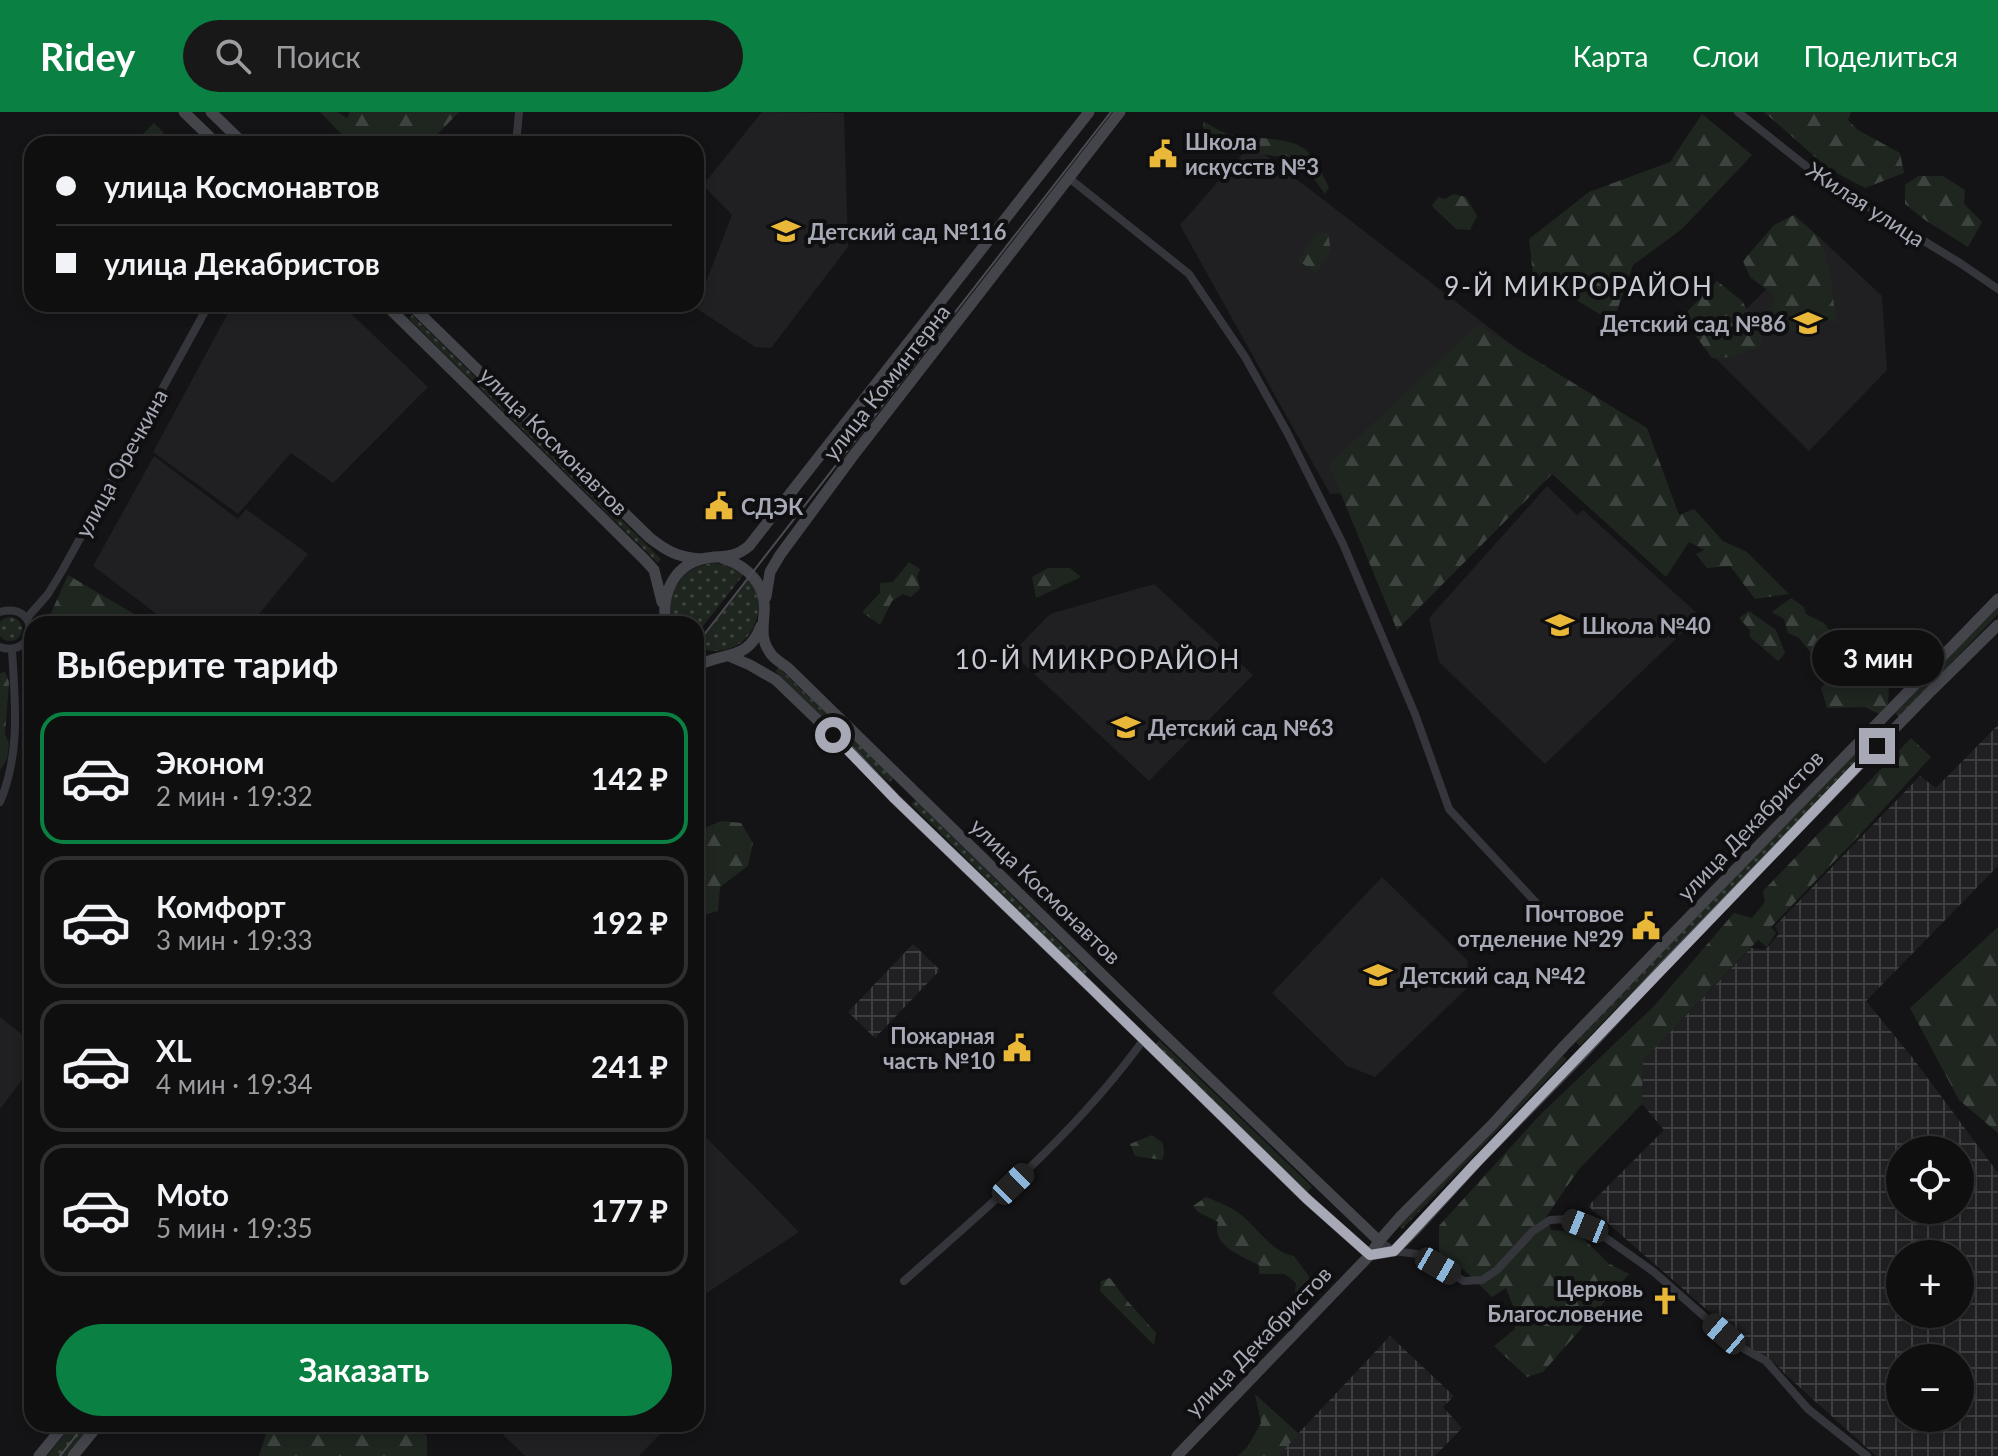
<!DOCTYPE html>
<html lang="ru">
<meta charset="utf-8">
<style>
:root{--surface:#0f0f10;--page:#181819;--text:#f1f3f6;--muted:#9b9c9f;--line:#2f2f30;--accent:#0b8043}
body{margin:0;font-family:Lato,sans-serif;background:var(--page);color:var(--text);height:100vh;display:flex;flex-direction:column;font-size:30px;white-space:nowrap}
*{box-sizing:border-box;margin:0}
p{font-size:26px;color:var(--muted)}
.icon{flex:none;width:44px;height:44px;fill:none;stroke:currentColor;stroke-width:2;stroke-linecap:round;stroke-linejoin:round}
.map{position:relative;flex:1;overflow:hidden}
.side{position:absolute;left:24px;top:504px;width:680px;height:816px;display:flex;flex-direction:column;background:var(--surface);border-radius:24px;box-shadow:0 4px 12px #0003,0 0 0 2px var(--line)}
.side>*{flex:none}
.hud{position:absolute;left:24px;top:24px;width:680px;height:176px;border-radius:24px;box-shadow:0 4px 12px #0003,0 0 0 2px var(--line);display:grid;align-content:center;height:176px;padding:0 32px;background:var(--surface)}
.buttons{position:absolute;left:1886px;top:1024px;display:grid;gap:16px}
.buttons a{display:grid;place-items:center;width:88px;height:88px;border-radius:50%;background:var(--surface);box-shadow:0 4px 12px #0003,0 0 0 2px var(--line);font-size:40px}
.end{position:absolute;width:36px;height:36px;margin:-18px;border:10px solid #a7aab6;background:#111;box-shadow:0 0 0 4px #111}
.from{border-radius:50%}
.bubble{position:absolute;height:56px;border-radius:28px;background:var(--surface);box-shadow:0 4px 12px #0003,0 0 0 2px var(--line);font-size:26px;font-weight:700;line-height:56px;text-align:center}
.car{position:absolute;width:24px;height:48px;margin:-24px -12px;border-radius:10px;box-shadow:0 0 6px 2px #0007;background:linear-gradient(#222 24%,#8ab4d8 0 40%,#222 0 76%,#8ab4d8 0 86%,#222 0)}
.hud b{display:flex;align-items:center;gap:28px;height:76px;font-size:30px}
.hud b+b{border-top:2px solid var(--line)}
.hud i{width:20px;height:20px;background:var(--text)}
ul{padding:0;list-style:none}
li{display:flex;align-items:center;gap:24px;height:132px;margin:0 16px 12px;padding:0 16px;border:4px solid var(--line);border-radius:24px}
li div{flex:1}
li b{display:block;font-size:30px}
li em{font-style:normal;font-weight:700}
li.on{border-color:var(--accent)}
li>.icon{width:72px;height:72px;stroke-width:1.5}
h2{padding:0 32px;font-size:36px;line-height:96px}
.action{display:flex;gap:16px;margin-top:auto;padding:16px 32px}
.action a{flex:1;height:92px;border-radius:48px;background:var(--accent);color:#fff;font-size:32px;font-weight:700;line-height:92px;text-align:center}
header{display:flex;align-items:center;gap:48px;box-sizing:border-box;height:112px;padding:0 40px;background:var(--accent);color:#fff}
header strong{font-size:38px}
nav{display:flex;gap:44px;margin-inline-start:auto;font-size:28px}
.search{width:560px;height:72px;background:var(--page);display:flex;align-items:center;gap:20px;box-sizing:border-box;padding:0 28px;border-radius:44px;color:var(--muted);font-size:30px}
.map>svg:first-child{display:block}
.built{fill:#202023}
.industrial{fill:url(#industrial-grid);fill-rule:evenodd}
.grass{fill:url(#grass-dots)}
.forest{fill:url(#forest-firs)}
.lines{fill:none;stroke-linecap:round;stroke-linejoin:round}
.street{stroke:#35363b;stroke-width:8}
.secondary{stroke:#44454b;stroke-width:11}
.tram{stroke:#4b4c52;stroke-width:2}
.route{stroke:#a7aab6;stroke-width:10}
.labels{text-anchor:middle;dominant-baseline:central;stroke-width:8;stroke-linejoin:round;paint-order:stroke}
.poi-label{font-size:22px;font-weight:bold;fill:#a7aab6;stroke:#0f0f11;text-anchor:start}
.street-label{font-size:22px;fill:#a7aab6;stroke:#0f0f11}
.quarter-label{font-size:26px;letter-spacing:2px;fill:#c7cad2;stroke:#0f0f11}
</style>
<header>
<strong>Ridey</strong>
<div class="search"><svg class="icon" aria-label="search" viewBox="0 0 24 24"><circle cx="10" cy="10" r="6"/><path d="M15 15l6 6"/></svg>Поиск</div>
<nav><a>Карта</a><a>Слои</a><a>Поделиться</a></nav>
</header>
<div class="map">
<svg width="1998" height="1344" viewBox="0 0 1998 1344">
<defs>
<pattern id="industrial-grid" width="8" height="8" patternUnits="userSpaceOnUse" patternTransform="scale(2)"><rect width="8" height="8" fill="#202023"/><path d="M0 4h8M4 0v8" fill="none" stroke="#3e3e41"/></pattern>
<pattern id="grass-dots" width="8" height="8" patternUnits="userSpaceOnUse" patternTransform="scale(2)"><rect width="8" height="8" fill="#1f2620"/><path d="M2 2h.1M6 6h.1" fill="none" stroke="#3d433e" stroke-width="1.8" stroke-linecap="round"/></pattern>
<pattern id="forest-firs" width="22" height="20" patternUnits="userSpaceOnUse" patternTransform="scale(2)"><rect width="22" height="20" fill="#1f2620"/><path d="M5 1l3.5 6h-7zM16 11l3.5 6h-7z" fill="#3d433e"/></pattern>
</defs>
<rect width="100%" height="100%" fill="#141416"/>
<!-- built -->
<path class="built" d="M762,0L844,1L848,135L771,236L755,235L696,196L732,103L703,73Z
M1251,32L1525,243L1374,380L1330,382L1180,113Z
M1819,125L1882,184L1887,258L1809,339L1706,237Z
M233,192H341L428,275L333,371L291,341L238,402L153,340Z
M154,344L238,407L246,397L308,442L251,512H170L93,454Z
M1547,374L1577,403L1583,398L1699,503L1682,521L1545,652L1439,550L1429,506Z
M1154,472L1253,563L1149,669L1012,541L1050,502Z
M1382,765L1468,849L1466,877L1375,965L1347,954L1272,881Z
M0,905L32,930V955L0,997Z
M696,1015L799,1120L696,1188Z
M492,1312H670L639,1344H525Z"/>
<!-- industrial -->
<path class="industrial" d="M1998,613V754L1866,889L1912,945L1998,1061V1344H1876L1786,1263L1776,1252L1753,1238L1588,1094L1664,1018L1642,992L1643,948L1751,836L1763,838L1768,835L1779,822L1775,814L1920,664L1936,676ZM1900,1038H1960V1098H1900ZM1900,1142H1960V1202H1900ZM1900,1246H1960V1306H1900Z
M913,832L940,858L875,926L848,900Z
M1390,1224L1454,1284L1443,1295L1462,1316L1435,1344H1277Z"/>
<!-- grass -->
<path class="grass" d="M412,203L661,447L658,451L409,207Z
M715,451L729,454L744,462L696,523V512H673C663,481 683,453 715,451Z
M749,466C775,505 742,553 696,535Z
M1998,495V502L1899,605L1895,601Z
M-2 517a12 12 0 1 1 24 0a12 12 0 1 1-24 0Z
M779,556L893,665L890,671L775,559Z
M1881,615L1884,619L1580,934L1576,930Z
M916,688L1088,859L1084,863L911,692Z
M1159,928L1312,1075L1306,1081L1156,933Z
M1563,944L1567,947L1402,1117L1399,1113Z
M73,1312H92L67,1344H47Z"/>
<!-- forest -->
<path class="forest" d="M320,0H337L347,6L350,0H459L428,32H351Z
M1764,0H1851L1848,8L1858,18L1900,41L1904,61L1865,76L1829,57Z
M1702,2L1752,43L1682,117L1633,153L1613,210L1533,162L1529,127L1589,80L1670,50Z
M1203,9C1212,14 1222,21 1232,23C1255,28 1294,23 1310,42C1318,51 1323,65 1329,75L1325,82L1311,63L1281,45L1231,37L1210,36L1204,24Z
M154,11L174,32H142L140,25Z
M1918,64H1943L1965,78L1964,92L1982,110L1968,135L1925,108L1905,92V73Z
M1454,82L1466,85L1477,104L1470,118L1456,117L1432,94L1438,85L1444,87Z
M1794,103L1819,125L1830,160L1836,210L1816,203L1800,219H1788L1773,199L1774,183L1750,165L1743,149L1774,113Z
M1317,121H1328L1331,139L1316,160L1298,149Z
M1717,169L1742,189L1757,214L1763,233L1731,245L1712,246L1682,205Z
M1478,213L1647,316L1679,403L1694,397L1723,429L1747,440L1789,482L1755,487L1730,454L1707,456L1696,442L1704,438L1689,430L1666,465L1552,362L1397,518L1329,353Z
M909,450L920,457L917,465L920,477L911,485L903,482L892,489L880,513L862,500L880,481V471L893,470Z
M1048,456H1070L1081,465L1036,486L1032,465Z
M68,463L151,512H46Z
M1791,486L1804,495L1806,502L1824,511L1840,532L1824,542L1811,541L1799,526L1788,521L1784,507L1772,500Z
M1749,499L1776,518L1785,541L1778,549L1750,525V518L1739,506Z
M1858,541L1875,552L1883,549L1890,557L1888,592L1879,602L1865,595L1827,596L1821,576L1839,557Z
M5,560L9,570L5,622L9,632L7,647L0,658V561Z
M1911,626L1931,645L1855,728L1771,815L1776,821L1767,835L1758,828L1643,948L1642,992L1579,1057L1546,1105L1551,1118L1577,1120L1608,1151L1629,1162L1543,1260L1527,1265L1494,1234L1515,1217L1513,1194L1506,1176L1492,1185L1465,1159L1439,1144V1114L1539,1004L1655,893L1734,801L1752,806L1765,790L1763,779Z
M721,709L741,711L753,731L748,754L720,775L718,799L696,805V720Z
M1998,815V1021L1959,988L1910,896Z
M1152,1023L1163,1031L1164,1042L1162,1048L1135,1044L1130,1032Z
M1206,1085C1218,1090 1230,1094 1240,1102C1257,1115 1272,1141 1294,1144L1318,1177L1305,1192L1295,1180L1296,1171L1285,1162H1259V1153C1242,1144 1211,1134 1218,1110L1198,1100L1193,1094Z
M1110,1166L1124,1185L1156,1221L1154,1233L1100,1179L1101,1169Z
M1255,1282L1299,1322L1278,1344H1238L1248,1334L1261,1311Z
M269,1312H413L427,1324V1344H259Z"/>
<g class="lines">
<!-- street -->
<path class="street" d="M1738,0L1821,66L1960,151L1998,177
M516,32L519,0
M1069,66L1189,162L1245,245L1287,320L1343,432L1415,602L1449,697L1541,796
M394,200L402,192
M0,500C41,489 38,547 0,535
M27,506L48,482L62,459L209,192
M0,690C21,641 15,589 12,538
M1379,1129L1394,1139L1417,1142L1464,1169L1482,1168L1497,1158L1533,1119L1550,1108L1567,1107L1585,1114L1606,1126L1654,1160L1724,1222L1746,1238L1766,1249L1808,1297L1867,1344
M904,1169C989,1094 1077,1020 1144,927"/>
<!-- secondary -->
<path class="secondary" d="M184,0L217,32
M211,0L244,32
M385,192L645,448L654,458L662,490
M410,192L650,426C668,440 678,445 701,447
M722,446C749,454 767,474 764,502C763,516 761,527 769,539C773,547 782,551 788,556L1161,920L1379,1129
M766,485L770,460L780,443L853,344L1120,0
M666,512C661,484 672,455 702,447C721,442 731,449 749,434L1089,0
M729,544L750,553L776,568L853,642L895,687L1088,873L1307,1087L1370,1143
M696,555C721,538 747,552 761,514
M1370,1143L1394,1139L1416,1117L1476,1051L1578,947L1666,852L1931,579L1998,513
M39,1344L65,1312
M73,1344L99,1312
M1177,1344L1370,1143L1379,1129L1401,1104L1492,1013L1564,934L1998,487"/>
<!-- tram -->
<path class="tram" d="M696,533L1111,0
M60,1344L85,1312"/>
</g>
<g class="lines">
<!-- route -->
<path class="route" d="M833,623L895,687L1088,873L1307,1087L1370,1143L1394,1139L1476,1051L1877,634"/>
</g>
<!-- icons -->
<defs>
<symbol id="civic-bare" viewBox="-9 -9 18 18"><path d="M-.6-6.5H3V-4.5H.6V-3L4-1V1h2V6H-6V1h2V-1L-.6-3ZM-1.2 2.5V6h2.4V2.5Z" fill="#eab838" stroke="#0f0f11" stroke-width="2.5" paint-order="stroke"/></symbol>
<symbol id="school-bare" viewBox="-9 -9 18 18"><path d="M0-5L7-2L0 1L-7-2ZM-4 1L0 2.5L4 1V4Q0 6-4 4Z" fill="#eab838" stroke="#0f0f11" stroke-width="2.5" paint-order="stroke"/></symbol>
<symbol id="church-bare" viewBox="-9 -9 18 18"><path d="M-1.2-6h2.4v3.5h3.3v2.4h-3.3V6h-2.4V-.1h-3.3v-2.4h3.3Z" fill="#eab838" stroke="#0f0f11" stroke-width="2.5" paint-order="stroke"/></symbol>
</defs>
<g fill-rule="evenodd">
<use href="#civic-bare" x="1143" y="22" width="40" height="40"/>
<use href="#school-bare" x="766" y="99" width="40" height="40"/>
<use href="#school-bare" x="1788" y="191" width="40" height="40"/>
<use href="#civic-bare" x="699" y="374" width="40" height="40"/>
<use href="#school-bare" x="1540" y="493" width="40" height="40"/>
<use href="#school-bare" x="1106" y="595" width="40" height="40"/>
<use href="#civic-bare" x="1626" y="794" width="40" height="40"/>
<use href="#school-bare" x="1358" y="843" width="40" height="40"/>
<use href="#civic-bare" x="997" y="916" width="40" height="40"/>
<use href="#church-bare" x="1645" y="1169" width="40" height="40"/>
</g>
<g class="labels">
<!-- poi labels -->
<g class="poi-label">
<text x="1185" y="29">Школа<tspan x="1185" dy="25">искусств №3</tspan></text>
<text x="808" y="119">Детский сад №116</text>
<text x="1786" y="211" text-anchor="end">Детский сад №86</text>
<text x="741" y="394">СДЭК</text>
<text x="1582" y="513">Школа №40</text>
<text x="1148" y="615">Детский сад №63</text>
<text x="1624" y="801" text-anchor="end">Почтовое<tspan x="1624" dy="25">отделение №29</tspan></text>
<text x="1400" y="863">Детский сад №42</text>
<text x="995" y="923" text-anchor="end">Пожарная<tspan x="995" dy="25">часть №10</tspan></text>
<text x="1643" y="1176" text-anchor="end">Церковь<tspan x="1643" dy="25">Благословение</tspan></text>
</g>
<!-- street labels -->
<g class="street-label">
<text transform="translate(1866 92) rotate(33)">Жилая улица</text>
<text transform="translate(886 270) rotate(-52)">улица Коминтерна</text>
<text transform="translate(554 329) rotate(45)">улица Космонавтов</text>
<text transform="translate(121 351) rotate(-61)">улица Оречкина</text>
<text transform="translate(1750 713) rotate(-46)">улица Декабристов</text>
<text transform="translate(1046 779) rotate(44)">улица Космонавтов</text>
<text transform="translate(1258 1229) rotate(-46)">улица Декабристов</text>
</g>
<!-- quarter labels -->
<g class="quarter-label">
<text x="1579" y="174">9-Й МИКРОРАЙОН</text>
<text x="1098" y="547">10-Й МИКРОРАЙОН</text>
</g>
</g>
</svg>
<div class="buttons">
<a><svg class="icon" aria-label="locate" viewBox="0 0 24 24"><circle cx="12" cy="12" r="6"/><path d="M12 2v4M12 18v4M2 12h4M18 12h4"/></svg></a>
<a>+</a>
<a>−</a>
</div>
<i class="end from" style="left:833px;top:623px"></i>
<i class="end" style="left:1877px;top:634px"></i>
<div class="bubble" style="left:1812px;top:518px;width:132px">3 мин</div>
<i class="car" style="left:1013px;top:1072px;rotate:46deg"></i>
<i class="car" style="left:1585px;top:1114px;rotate:292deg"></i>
<i class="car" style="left:1438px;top:1154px;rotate:120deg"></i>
<i class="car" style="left:1724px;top:1222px;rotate:311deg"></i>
<div class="hud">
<b><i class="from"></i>улица Космонавтов</b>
<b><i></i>улица Декабристов</b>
</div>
<section class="side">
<h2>Выберите тариф</h2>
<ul>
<li class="on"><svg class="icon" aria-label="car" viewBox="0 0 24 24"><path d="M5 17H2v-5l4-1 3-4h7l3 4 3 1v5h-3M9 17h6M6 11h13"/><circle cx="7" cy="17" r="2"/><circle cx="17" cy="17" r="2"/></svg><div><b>Эконом</b><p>2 мин · 19:32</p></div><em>142 ₽</em></li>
<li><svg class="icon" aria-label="car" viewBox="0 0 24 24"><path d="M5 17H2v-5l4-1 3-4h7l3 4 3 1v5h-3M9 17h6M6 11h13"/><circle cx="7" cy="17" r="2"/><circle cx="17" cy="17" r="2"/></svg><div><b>Комфорт</b><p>3 мин · 19:33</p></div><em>192 ₽</em></li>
<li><svg class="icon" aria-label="car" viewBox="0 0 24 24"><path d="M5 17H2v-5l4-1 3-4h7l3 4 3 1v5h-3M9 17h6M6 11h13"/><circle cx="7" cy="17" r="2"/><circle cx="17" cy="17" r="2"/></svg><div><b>XL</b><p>4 мин · 19:34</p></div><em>241 ₽</em></li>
<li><svg class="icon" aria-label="car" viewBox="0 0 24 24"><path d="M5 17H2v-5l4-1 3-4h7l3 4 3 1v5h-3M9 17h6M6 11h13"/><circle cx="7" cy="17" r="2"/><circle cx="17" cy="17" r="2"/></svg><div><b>Moto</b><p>5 мин · 19:35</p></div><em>177 ₽</em></li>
</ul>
<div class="action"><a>Заказать</a></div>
</section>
</div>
